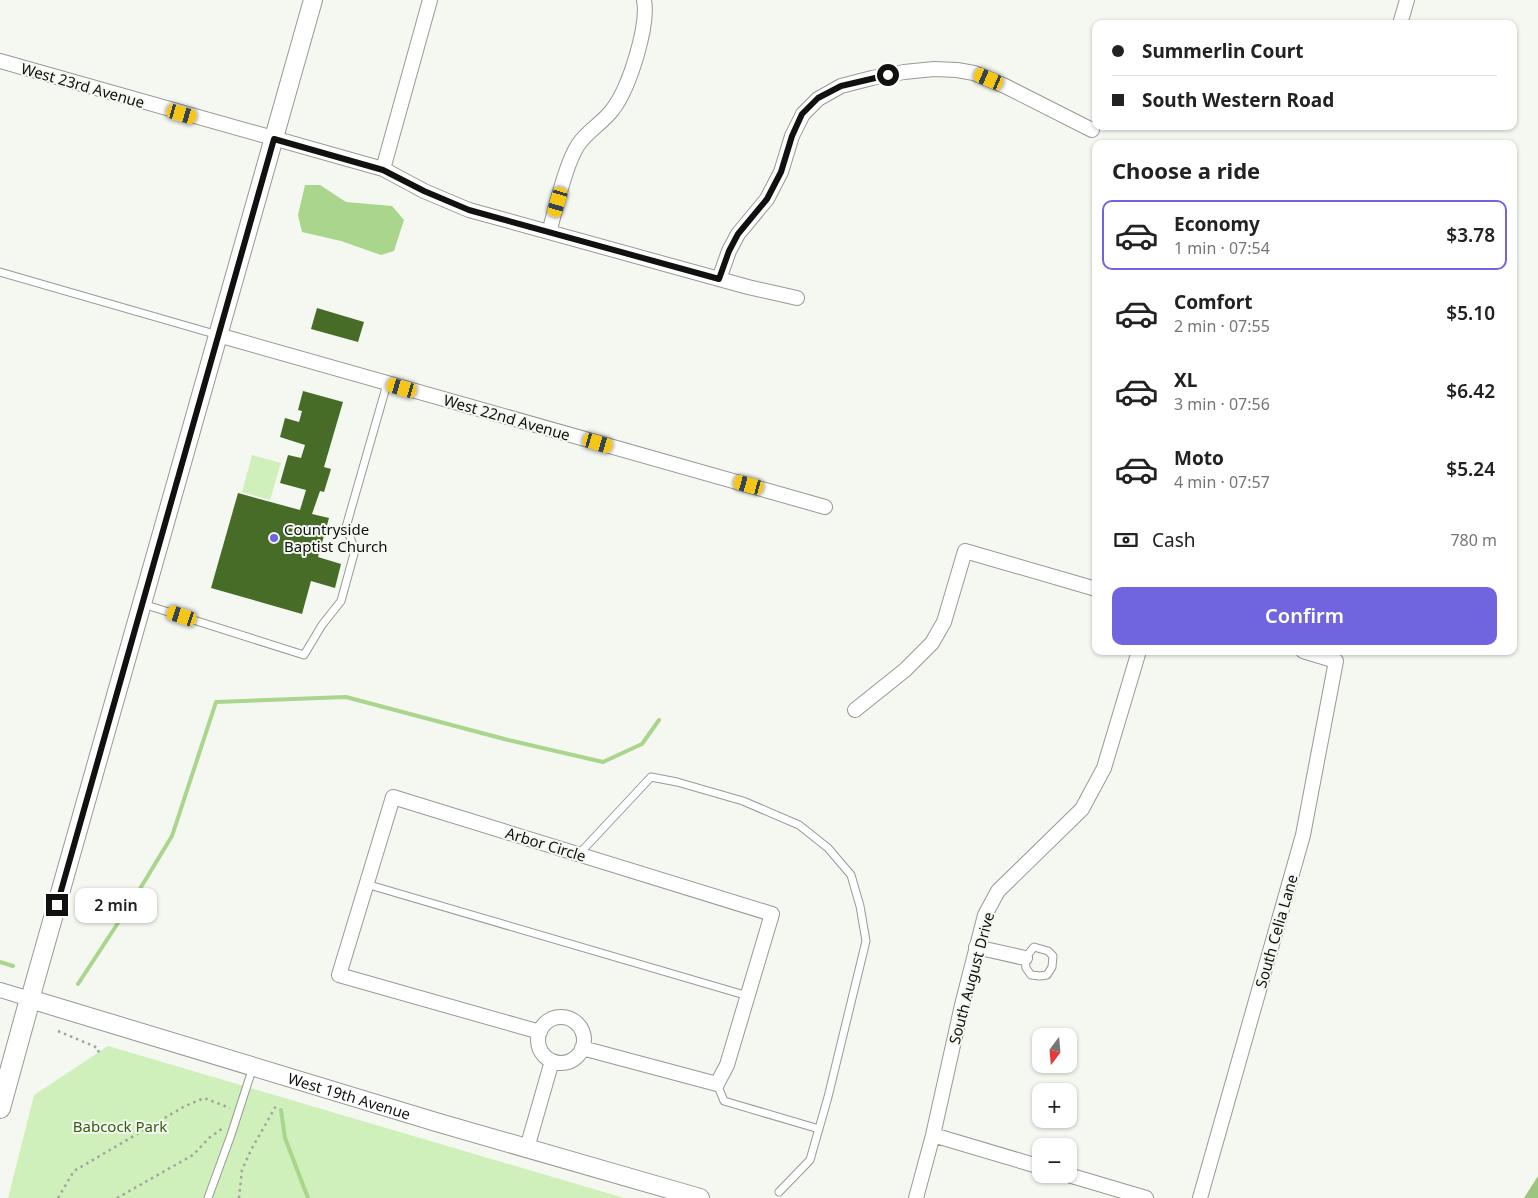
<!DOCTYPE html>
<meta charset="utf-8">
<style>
:root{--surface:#fff;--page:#f2f2f2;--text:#222;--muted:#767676;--line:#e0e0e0;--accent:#7065df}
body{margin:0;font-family:"Noto Sans",sans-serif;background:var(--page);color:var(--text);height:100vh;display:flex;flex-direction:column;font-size:19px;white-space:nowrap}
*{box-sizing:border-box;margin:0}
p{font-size:16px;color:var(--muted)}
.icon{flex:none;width:28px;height:28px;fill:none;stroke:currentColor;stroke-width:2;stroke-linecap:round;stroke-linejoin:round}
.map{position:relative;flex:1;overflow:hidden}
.side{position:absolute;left:1092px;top:140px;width:425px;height:515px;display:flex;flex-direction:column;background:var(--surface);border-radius:10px;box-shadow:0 1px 4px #0004}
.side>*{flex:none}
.hud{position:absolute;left:1092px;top:20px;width:425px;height:110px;border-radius:10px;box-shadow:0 1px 4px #0004;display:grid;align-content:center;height:110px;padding:0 20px;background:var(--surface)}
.needle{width:32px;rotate:196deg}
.controls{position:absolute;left:1032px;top:1028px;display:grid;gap:10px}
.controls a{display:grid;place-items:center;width:45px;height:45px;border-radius:10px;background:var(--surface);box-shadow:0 1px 4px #0004;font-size:25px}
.end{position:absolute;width:22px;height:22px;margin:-11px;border:6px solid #111210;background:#fff;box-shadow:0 0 0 2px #fff}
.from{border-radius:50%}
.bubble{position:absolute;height:35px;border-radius:10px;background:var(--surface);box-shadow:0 1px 4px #0004;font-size:16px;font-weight:600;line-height:35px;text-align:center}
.car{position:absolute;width:15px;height:30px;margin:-15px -8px;border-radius:6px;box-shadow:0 0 4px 1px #0007;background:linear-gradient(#f5c518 24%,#345 0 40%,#f5c518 0 76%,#345 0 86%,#f5c518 0)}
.hud b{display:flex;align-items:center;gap:18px;height:48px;font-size:19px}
.hud b+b{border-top:1px solid var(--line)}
.hud i{width:12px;height:12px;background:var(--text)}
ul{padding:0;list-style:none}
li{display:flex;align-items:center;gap:15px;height:70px;margin:0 10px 8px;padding:0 10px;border:2px solid transparent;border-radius:10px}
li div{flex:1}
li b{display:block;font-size:19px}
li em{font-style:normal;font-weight:600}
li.current{border-color:var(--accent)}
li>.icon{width:45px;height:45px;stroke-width:1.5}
h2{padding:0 20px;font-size:22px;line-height:60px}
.pay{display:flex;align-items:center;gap:12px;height:55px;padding:0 20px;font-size:19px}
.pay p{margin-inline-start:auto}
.cta{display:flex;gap:10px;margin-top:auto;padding:10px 20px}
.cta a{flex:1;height:58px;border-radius:10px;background:var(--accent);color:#fff;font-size:20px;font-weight:600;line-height:58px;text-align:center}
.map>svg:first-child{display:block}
.green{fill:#d0f0bb}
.forest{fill:#9cc67f}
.water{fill:#aad58d}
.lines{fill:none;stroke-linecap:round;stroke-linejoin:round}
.stream{stroke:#aad58d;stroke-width:4}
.building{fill:#466c27}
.service-casing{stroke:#979a95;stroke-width:9}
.minor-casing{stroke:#979a95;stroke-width:16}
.tertiary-casing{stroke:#979a95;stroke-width:20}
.secondary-casing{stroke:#979a95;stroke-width:22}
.path{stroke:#a1a49f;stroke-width:2.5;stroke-dasharray:2.5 4;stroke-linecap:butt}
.service{stroke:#fff;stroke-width:7}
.minor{stroke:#fff;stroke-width:14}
.tertiary{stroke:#fff;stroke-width:18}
.secondary{stroke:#fff;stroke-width:20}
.route{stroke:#111210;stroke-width:6}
.poi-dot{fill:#7065df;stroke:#f4f8f1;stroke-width:2}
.labels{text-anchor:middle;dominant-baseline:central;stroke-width:4;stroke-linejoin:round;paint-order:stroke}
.street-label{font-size:15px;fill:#111210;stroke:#f4f8f1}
.poi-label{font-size:15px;fill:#111210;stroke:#f4f8f1;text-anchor:start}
.park-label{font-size:15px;fill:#365c13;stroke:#f4f8f1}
</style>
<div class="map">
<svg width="1538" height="1198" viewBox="0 0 1538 1198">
<rect width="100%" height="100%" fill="#f4f8f1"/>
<!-- green -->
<path class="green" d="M252,455L281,463L270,500L242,492Z
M108,1046L624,1198H8L34,1095Z"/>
<!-- forest -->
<path class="forest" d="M1538,1176V1198H1524Z"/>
<!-- water -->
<path class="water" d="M305,185H320L346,202L392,206L404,220L394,251L381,255L341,241L302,232L298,215Z"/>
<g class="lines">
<!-- stream -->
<path class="stream" d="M0,962L13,966
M78,984L135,897L172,836L216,702L346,697L508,740L603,762L642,744L659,720
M281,1110L285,1138L308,1198"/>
</g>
<!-- building -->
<path class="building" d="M317,308L364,322L358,342L311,329Z
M303,391L343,402L324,467L331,469L324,492L320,491L312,514L329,518L318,557L341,564L335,588L311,581L302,614L211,588L238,493L300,510L306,490L280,483L288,455L301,458L305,445L280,437L285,418L299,422L302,411L298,410Z"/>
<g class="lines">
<defs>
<path id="service" d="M0,272L218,335
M143,604L304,655L322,625L341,601L355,550L346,527L387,384
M579,854L651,777L677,782L743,801L799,825L828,848L851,875L860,906L866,941L828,1097L810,1160L779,1192
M366,884L748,996
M1034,947L1048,951L1053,956L1052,967L1047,975L1040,976L1031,975L1026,968L1025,958Z
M717,1084L724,1101L819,1129
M208,1198L231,1135L253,1067"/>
<path id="minor" d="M1400,24L1407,0
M0,61L383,169L424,191L469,210L748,287L797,298
M383,169L430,0
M549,232C556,209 565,165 578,145C587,131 603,123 613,109C629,88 649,26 644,0
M719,279L729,251L738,234L767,199L781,172L792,136L803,114L818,99L841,86L872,78L904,72L934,69L957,70L974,73L1005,86L1092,130
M218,335L825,507
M855,710L905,670L932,643L944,622L965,551L1096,589
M976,947L1025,958
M0,990L30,999
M538 1040a23 23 0 1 1 46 0a23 23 0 1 1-46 0Z
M540,1032L339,975L393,797L772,914L727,1065L717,1084L582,1048
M933,1135L1041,1167
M527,1148L552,1061
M1065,1174L1146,1198
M916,1198L933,1135L962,1005L985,915L998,891L1082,809L1104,768L1139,651
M1200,1198L1303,835L1336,661L1303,651"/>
<g id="tertiary">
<path id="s1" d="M313,0L30,999L436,1122L700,1198"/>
</g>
<path id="secondary" d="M0,1108L30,999"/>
</defs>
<!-- service casing -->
<use href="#service" class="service-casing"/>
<!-- minor casing -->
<use href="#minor" class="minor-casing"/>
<!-- tertiary casing -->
<use href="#tertiary" class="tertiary-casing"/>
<!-- secondary casing -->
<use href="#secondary" class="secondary-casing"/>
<!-- path -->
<path class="path" d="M58,1031L98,1048L99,1055
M58,1198L74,1171L185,1106L204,1098L230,1108
M117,1198L193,1155L209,1138L223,1128
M239,1198L242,1170L251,1150L277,1104"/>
<!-- service -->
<use href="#service" class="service"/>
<!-- minor -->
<use href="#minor" class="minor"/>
<!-- tertiary -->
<use href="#tertiary" class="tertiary"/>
<!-- secondary -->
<use href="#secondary" class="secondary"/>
</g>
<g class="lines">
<!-- route -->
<path class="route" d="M57,905L274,139L383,170L424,191L469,210L719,279L729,251L738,234L767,199L781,172L792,136L802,114L818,98L841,86L888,75"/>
</g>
<!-- markers -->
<circle class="poi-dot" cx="274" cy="538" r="5"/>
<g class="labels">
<!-- street labels -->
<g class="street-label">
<text transform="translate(83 85) rotate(16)">West 23rd Avenue</text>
<text transform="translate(507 417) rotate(16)">West 22nd Avenue</text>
<text transform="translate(546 844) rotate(17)">Arbor Circle</text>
<text transform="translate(1276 931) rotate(-74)">South Celia Lane</text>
<text transform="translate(971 978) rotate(-75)">South August Drive</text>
<text stroke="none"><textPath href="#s1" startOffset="1372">West 19th Avenue</textPath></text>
</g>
<!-- poi labels -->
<g class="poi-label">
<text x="284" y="529">Countryside<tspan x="284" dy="17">Baptist Church</tspan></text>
</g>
<!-- park labels -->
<g class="park-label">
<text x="120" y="1126">Babcock Park</text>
</g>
</g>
</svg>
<div class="controls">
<a><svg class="needle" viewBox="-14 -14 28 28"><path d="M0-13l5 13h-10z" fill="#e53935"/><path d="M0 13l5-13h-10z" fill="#767676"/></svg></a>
<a>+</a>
<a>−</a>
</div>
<i class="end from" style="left:888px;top:75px"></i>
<i class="end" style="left:57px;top:905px"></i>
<div class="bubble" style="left:75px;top:888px;width:82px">2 min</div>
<i class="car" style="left:989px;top:79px;rotate:293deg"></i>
<i class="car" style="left:182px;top:114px;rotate:106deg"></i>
<i class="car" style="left:558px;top:202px;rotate:197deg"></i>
<i class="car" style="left:402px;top:388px;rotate:286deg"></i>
<i class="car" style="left:598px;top:443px;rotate:106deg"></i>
<i class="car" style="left:749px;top:485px;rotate:285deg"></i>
<i class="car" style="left:182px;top:616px;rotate:288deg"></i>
<div class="hud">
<b><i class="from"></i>Summerlin Court</b>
<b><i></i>South Western Road</b>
</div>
<section class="side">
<h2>Choose a ride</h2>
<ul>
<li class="current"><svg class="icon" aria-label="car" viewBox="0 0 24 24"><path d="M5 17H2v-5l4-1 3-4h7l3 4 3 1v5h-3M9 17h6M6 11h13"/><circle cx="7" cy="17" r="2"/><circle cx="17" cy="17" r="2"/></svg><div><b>Economy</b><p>1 min · 07:54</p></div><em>$3.78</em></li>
<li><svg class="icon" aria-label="car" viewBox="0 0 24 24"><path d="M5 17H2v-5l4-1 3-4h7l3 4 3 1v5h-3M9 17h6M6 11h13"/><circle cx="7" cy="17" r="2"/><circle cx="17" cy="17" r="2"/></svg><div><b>Comfort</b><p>2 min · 07:55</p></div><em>$5.10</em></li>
<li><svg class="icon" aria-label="car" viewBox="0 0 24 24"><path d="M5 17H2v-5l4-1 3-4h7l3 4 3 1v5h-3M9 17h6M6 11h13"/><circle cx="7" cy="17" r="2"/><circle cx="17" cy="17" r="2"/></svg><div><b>XL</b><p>3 min · 07:56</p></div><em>$6.42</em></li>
<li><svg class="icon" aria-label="car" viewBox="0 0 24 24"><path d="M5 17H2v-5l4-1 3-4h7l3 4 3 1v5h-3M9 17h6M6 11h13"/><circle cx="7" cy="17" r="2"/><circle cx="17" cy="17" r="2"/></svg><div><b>Moto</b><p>4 min · 07:57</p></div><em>$5.24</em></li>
</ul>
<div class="pay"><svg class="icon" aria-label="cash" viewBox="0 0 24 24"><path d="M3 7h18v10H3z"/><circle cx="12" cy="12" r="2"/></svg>Cash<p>780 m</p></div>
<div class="cta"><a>Confirm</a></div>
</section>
</div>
